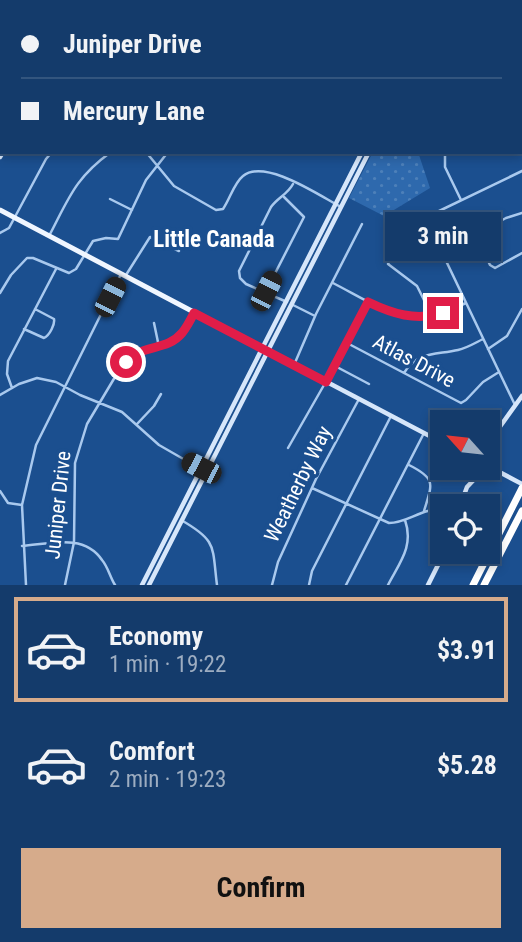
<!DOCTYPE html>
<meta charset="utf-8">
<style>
:root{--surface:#143b6b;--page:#214673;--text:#f1f3f6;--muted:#9dadc1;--line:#33557e;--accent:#d6ab8b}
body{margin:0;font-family:"Roboto Condensed",sans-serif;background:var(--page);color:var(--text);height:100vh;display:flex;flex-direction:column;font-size:26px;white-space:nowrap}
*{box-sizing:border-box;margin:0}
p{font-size:23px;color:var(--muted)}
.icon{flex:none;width:38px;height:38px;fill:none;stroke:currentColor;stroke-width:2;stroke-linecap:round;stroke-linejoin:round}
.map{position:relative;height:585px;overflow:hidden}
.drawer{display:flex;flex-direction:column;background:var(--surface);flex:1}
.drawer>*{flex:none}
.banner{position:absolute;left:0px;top:0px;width:523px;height:154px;box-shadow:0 4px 10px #0003,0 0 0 2px var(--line);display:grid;align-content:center;height:154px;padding:0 21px;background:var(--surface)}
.needle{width:46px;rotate:297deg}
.tools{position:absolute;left:430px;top:410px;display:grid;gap:14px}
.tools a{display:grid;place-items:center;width:70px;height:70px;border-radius:0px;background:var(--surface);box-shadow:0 4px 10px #0003,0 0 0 2px var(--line);font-size:35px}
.end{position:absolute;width:32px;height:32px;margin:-16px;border:9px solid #e11d48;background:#fff;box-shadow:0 0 0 4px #fff}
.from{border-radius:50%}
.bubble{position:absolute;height:49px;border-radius:0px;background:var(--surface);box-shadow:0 4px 10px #0003,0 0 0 2px var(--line);font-size:23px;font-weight:700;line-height:49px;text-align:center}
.car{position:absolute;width:21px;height:42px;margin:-21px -10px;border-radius:9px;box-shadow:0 0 5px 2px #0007;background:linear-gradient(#222 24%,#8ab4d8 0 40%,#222 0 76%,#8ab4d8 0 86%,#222 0)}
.banner b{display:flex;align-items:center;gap:24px;height:66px;font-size:26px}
.banner b+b{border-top:2px solid var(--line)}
.banner i{width:18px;height:18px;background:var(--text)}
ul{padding:12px 0 0;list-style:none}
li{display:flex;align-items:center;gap:21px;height:105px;margin:0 14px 10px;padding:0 7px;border:4px solid transparent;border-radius:0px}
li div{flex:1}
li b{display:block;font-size:26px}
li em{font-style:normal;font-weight:700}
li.current{border-color:var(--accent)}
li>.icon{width:63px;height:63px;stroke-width:1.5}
.button{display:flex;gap:14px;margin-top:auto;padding:14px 21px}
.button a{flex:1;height:80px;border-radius:0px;background:var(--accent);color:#111;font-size:28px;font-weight:700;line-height:80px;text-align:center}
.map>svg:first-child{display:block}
.park{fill:url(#park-dots)}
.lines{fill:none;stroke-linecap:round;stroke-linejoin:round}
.street{stroke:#a9c9ee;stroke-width:2.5}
.secondary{stroke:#d6e6fa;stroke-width:4.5}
.primary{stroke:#f0f6ff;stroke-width:5}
.highway{stroke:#fff;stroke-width:7}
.route{stroke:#e11d48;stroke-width:9}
.labels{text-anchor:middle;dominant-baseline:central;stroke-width:7;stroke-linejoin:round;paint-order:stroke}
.street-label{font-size:21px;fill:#fff;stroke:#1b4f8f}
.neighbourhood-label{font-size:23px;font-weight:bold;fill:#fff;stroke:#1b4f8f}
</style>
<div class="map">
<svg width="522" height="585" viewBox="0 0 522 585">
<defs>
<pattern id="park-dots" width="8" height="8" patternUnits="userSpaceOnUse" patternTransform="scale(1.75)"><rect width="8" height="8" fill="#2e69ad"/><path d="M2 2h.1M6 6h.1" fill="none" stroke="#4d80b9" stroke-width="1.8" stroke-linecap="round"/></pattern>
</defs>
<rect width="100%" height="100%" fill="#1b4f8f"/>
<!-- park -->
<path class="park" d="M373,152H421L419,155L430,188L384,216L349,198Z"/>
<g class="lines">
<!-- street -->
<path class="street" d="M43,0L45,2
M188,2L189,0
M0,10L2,12
M522,60V59
M0,68L2,69
M146,152L174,186L216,210L223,209C230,199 234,183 243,176C265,158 320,196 341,207
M445,152V167L461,200
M110,199L132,210
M426,219L515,405
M0,233L9,228L46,159L52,152
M476,235L490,265L495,268L522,253
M49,236C69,198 75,178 111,152
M442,253L506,218L522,213
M126,275L150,237L179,251
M333,283C385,310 407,331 466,303
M266,291L304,217L284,197
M0,293L11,275L27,258H33L69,273L76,269L93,241L106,238L118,239L146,180L168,152
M287,302L246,284L240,278L239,271L271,207C278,197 287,195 293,184
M293,305L315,316
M427,317L424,300L417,286L388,264L399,239L412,224L522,171
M154,323L159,347
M24,329L44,338C50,335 55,324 54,319L35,309
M347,343L461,403L466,400L483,382L499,372
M488,349L507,336L522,309
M294,365L316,314L362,224
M335,366L369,384
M404,373C417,351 436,355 458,350C467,348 475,343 483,339
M12,388L7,374L8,361L56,269
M0,395L19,384L37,378L56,382L80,395L122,412L159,445L206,472
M137,424L154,406L161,394
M288,448L328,378L368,302
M409,465C437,479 432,484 424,511
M312,488L389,523C408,523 423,507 443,510
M0,491L8,503L22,505
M181,520C218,541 212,547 217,585
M22,546C49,544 84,533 102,560C108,567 110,577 115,585
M26,585L22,505L36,445L121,274
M65,585L74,542L75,463L87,424L115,377L134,353L173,341L182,333L194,313
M272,585L278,562L316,479L359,399
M309,585L312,571L391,416
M346,585L424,433
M388,585C400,562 414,546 405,520"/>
<!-- secondary -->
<path class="secondary" d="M297,0L299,2
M80,2L81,0
M438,2L439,0
M446,2L447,0
M522,123V124
M0,157L3,152
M266,350L443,443
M488,462L499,428L522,396
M488,466L522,484
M460,506L467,487L486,467
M142,585L362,152
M149,585L369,152
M428,585L445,551"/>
<!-- primary -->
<path class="primary" d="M0,210L262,348"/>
<!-- highway -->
<path class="highway" d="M473,585L522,488
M484,585L522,511"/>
</g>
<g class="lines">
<!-- route -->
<path class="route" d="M126,362C143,343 166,352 182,333C187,327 191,319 194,313L326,382L368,302C393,314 415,321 443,313"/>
</g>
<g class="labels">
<!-- street labels -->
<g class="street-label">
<text transform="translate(414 361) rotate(28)">Atlas Drive</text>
<text transform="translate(298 484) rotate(-64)">Weatherby Way</text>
<text transform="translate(58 505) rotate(-84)">Juniper Drive</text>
</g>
<!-- neighbourhood labels -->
<g class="neighbourhood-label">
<text x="214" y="239">Little Canada</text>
</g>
</g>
</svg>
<div class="tools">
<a><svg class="needle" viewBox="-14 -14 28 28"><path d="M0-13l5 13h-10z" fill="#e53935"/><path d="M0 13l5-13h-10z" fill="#9dadc1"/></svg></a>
<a><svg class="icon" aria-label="locate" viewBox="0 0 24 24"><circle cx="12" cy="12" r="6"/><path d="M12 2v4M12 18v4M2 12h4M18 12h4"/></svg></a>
</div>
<i class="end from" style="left:126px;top:362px"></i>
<i class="end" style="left:443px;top:313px"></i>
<div class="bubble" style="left:385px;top:212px;width:116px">3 min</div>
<i class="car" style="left:266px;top:291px;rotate:27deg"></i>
<i class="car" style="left:110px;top:297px;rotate:27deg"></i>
<i class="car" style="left:201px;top:468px;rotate:297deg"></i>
<div class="banner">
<b><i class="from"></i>Juniper Drive</b>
<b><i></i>Mercury Lane</b>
</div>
</div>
<section class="drawer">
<ul>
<li class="current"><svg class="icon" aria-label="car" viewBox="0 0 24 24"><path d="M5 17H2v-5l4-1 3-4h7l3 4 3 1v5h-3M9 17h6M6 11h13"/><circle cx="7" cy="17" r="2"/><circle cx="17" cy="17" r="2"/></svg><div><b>Economy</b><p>1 min · 19:22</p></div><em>$3.91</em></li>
<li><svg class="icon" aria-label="car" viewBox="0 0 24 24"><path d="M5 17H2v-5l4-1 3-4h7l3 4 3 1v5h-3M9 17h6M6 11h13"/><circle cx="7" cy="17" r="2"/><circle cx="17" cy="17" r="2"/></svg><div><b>Comfort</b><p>2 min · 19:23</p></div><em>$5.28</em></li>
</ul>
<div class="button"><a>Confirm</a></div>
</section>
